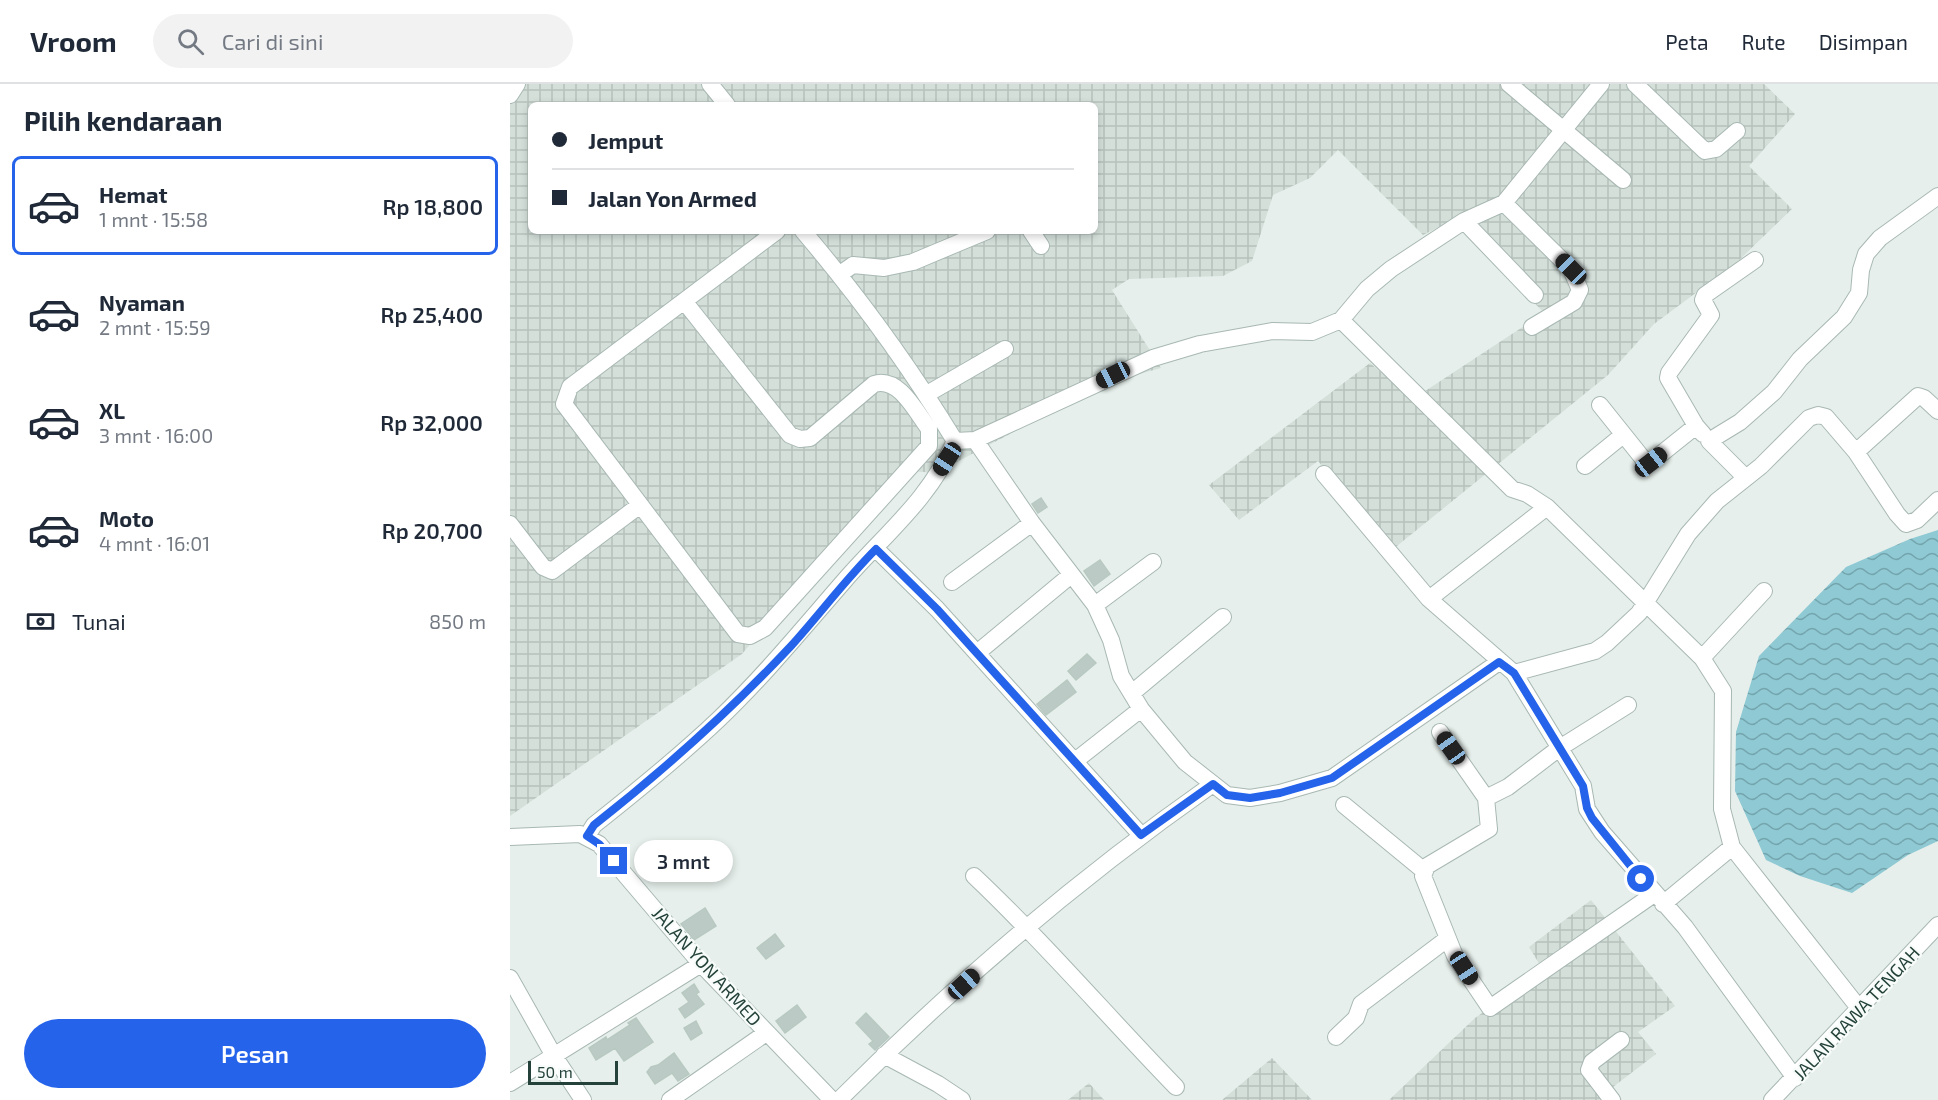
<!DOCTYPE html>
<html lang="id">
<meta charset="utf-8">
<style>
:root{--surface:#fff;--page:#f2f2f3;--text:#1f2937;--muted:#747a83;--line:#e0e1e3;--accent:#2563eb}
body{margin:0;font-family:"Exo 2",sans-serif;background:var(--page);color:var(--text);height:100vh;display:flex;flex-direction:column;font-size:22px;white-space:nowrap}
*{box-sizing:border-box;margin:0}
p{font-size:20px;color:var(--muted)}
.icon{flex:none;width:33px;height:33px;fill:none;stroke:currentColor;stroke-width:2;stroke-linecap:round;stroke-linejoin:round}
.map{position:relative;flex:1;overflow:hidden}
.side{display:flex;flex-direction:column;background:var(--surface);width:510px}
.side>*{flex:none}
.banner{position:absolute;left:18px;top:18px;width:570px;height:132px;border-radius:9px;box-shadow:0 3px 9px #0003;display:grid;align-content:center;height:132px;padding:0 24px;background:var(--surface)}
.scale{position:absolute;left:18px;bottom:15px;width:90px;box-sizing:border-box;padding-left:6px;border:3px solid #24423a;border-top:0;font-size:16px;line-height:21px;white-space:nowrap;color:#24423a;-webkit-text-stroke:4px #f7fbf9;paint-order:stroke}
.end{position:absolute;width:27px;height:27px;margin:-14px;border:8px solid #2563eb;background:#fff;box-shadow:0 0 0 3px #fff}
.from{border-radius:50%}
.bubble{position:absolute;height:42px;border-radius:21px;background:var(--surface);box-shadow:0 3px 9px #0003;font-size:20px;font-weight:600;line-height:42px;text-align:center}
.car{position:absolute;width:18px;height:36px;margin:-18px -9px;border-radius:8px;box-shadow:0 0 4px 2px #0007;background:linear-gradient(#222 24%,#8ab4d8 0 40%,#222 0 76%,#8ab4d8 0 86%,#222 0)}
.banner b{display:flex;align-items:center;gap:21px;height:57px;font-size:22px}
.banner b+b{border-top:2px solid var(--line)}
.banner i{width:15px;height:15px;background:var(--text)}
ul{padding:0;list-style:none}
li{display:flex;align-items:center;gap:18px;height:99px;margin:0 12px 9px;padding:0 12px;border:3px solid transparent;border-radius:9px}
li div{flex:1}
li b{display:block;font-size:22px}
li em{font-style:normal;font-weight:600}
li.selected{border-color:var(--accent)}
li>.icon{width:54px;height:54px;stroke-width:1.5}
h2{padding:0 24px;font-size:27px;line-height:72px}
.pay{display:flex;align-items:center;gap:15px;height:66px;padding:0 24px;font-size:22px}
.pay p{margin-inline-start:auto}
.cta{display:flex;gap:12px;margin-top:auto;padding:12px 24px}
.cta a{flex:1;height:69px;border-radius:36px;background:var(--accent);color:#fff;font-size:24px;font-weight:600;line-height:69px;text-align:center}
header{display:flex;align-items:center;gap:36px;box-sizing:border-box;height:84px;padding:0 30px;background:var(--surface);border-bottom:2px solid var(--line)}
header strong{font-size:28px}
nav{display:flex;gap:33px;margin-inline-start:auto;font-size:21px}
.search{width:420px;height:54px;background:var(--page);display:flex;align-items:center;gap:15px;box-sizing:border-box;padding:0 21px;border-radius:33px;color:var(--muted);font-size:22px}
main{display:flex;flex:1;min-height:0}
.map>svg:first-child{display:block}
.industrial{fill:url(#industrial-grid);fill-rule:evenodd}
.water{fill:url(#water-waves)}
.building{fill:#bbcac4;stroke:#b8c9c2;stroke-width:1.5}
.lines{fill:none;stroke-linecap:round;stroke-linejoin:round}
.minor-casing{stroke:#a8b8b2;stroke-width:18}
.minor{stroke:#fff;stroke-width:16}
.route{stroke:#2563eb;stroke-width:8}
.labels{text-anchor:middle;dominant-baseline:central;stroke-width:4.5;stroke-linejoin:round;paint-order:stroke}
.street-label{font-size:18px;fill:#24423a;stroke:#f7fbf9}
</style>
<header>
<strong>Vroom</strong>
<div class="search"><svg class="icon" aria-label="search" viewBox="0 0 24 24"><circle cx="10" cy="10" r="6"/><path d="M15 15l6 6"/></svg>Cari di sini</div>
<nav><a>Peta</a><a>Rute</a><a>Disimpan</a></nav>
</header>
<main>
<section class="side">
<h2>Pilih kendaraan</h2>
<ul>
<li class="selected"><svg class="icon" aria-label="car" viewBox="0 0 24 24"><path d="M5 17H2v-5l4-1 3-4h7l3 4 3 1v5h-3M9 17h6M6 11h13"/><circle cx="7" cy="17" r="2"/><circle cx="17" cy="17" r="2"/></svg><div><b>Hemat</b><p>1 mnt · 15:58</p></div><em>Rp 18,800</em></li>
<li><svg class="icon" aria-label="car" viewBox="0 0 24 24"><path d="M5 17H2v-5l4-1 3-4h7l3 4 3 1v5h-3M9 17h6M6 11h13"/><circle cx="7" cy="17" r="2"/><circle cx="17" cy="17" r="2"/></svg><div><b>Nyaman</b><p>2 mnt · 15:59</p></div><em>Rp 25,400</em></li>
<li><svg class="icon" aria-label="car" viewBox="0 0 24 24"><path d="M5 17H2v-5l4-1 3-4h7l3 4 3 1v5h-3M9 17h6M6 11h13"/><circle cx="7" cy="17" r="2"/><circle cx="17" cy="17" r="2"/></svg><div><b>XL</b><p>3 mnt · 16:00</p></div><em>Rp 32,000</em></li>
<li><svg class="icon" aria-label="car" viewBox="0 0 24 24"><path d="M5 17H2v-5l4-1 3-4h7l3 4 3 1v5h-3M9 17h6M6 11h13"/><circle cx="7" cy="17" r="2"/><circle cx="17" cy="17" r="2"/></svg><div><b>Moto</b><p>4 mnt · 16:01</p></div><em>Rp 20,700</em></li>
</ul>
<div class="pay"><svg class="icon" aria-label="cash" viewBox="0 0 24 24"><path d="M3 7h18v10H3z"/><circle cx="12" cy="12" r="2"/></svg>Tunai<p>850 m</p></div>
<div class="cta"><a>Pesan</a></div>
</section>
<div class="map">
<svg width="1428" height="1016" viewBox="0 0 1428 1016">
<defs>
<pattern id="industrial-grid" width="8" height="8" patternUnits="userSpaceOnUse" patternTransform="scale(1.5)"><rect width="8" height="8" fill="#d4dfda"/><path d="M0 4h8M4 0v8" fill="none" stroke="#b6c1bc"/></pattern>
<pattern id="water-waves" width="16" height="10" patternUnits="userSpaceOnUse" patternTransform="scale(1.5)"><rect width="16" height="10" fill="#8ec9d4"/><path d="M0 5q4-4 8 0t8 0" fill="none" stroke="#74a5ad"/></pattern>
</defs>
<rect width="100%" height="100%" fill="#e6efeb"/>
<!-- industrial -->
<path class="industrial" d="M0,0H1254L1285,30L1239,82L1282,125L1226,179L1144,240L1098,291L882,466L808,377L729,436L699,401L860,279L903,315L1034,229L945,135L913,151L828,66L800,94L763,111L742,177L713,192L619,195L602,206L651,284L597,299L426,389L387,386L232,570L0,732ZM21,21H585V147H21Z
M1081,816L1165,922L1128,948L1146,970L1103,1003L1112,1016H879L965,934L1033,886L1019,863Z
M762,974L802,1016H712Z
M579,999L594,1016H558Z"/>
<!-- water -->
<path class="water" d="M1428,446V757L1398,771L1342,809L1290,792L1256,776L1225,707L1226,648L1249,572L1336,483L1400,455Z"/>
<!-- building -->
<path class="building" d="M531,414L537,423L528,429L522,420Z
M590,476L600,490L584,502L574,487Z
M577,570L586,579L566,596L558,587Z
M557,596L566,608L536,631L527,620Z
M195,824L206,842L184,856L171,840Z
M265,850L274,862L256,875L247,864Z
M184,900L189,908L186,910L194,920L175,934L169,925L179,918L172,909Z
M287,921L296,933L275,949L266,937Z
M356,929L379,953L365,966L359,960L363,957L346,939Z
M126,934L143,958L114,977L105,964L86,976L79,964L96,953L97,956L120,941L118,939Z
M186,937L192,949L181,956L174,944Z
M164,969L179,990L168,997L162,989L145,1000L137,988L141,983L148,981Z"/>
<g class="lines">
<defs>
<path id="minor" d="M200,0L217,21
M999,0L1113,96
M1125,0L1195,67L1206,65L1227,47
M0,11L7,0
M994,119L1061,185L1070,206L1064,218L1022,243
M954,137L1025,211
M293,147C349,213 400,283 445,357L465,356L643,274L690,260L762,247L802,248L831,236L857,205L881,185L954,137L994,119L1091,0
M521,147L531,162
M330,190L343,181L374,184L403,178L477,147
M174,217L280,351L290,355L300,354L364,300C389,292 406,328 419,345V362L255,544L240,552L228,550L54,320L60,303L267,147
M831,236L1002,405L1017,410L1037,423L1192,574L1213,607L1212,725L1222,763L1349,924
M417,310L495,265
M1090,321L1134,376L1141,378L1186,342L1193,350
M1186,342L1158,294L1159,289L1201,231L1193,216L1195,211L1245,176
M465,356L522,439L585,521L601,556L611,592L631,625L675,678L717,711L740,714L770,709L822,694L989,578
M1346,368L1408,312L1414,314L1428,327
M1075,382L1113,351
M814,390L919,515
M1236,394L1251,382L1299,334L1308,331L1316,333L1346,368L1387,430L1396,440L1407,436L1428,416
M1037,423L919,515L1004,589L1073,702L1077,725L1092,748L1175,843L1285,994
M0,440L33,483L42,487L130,421
M366,465L427,525L631,751
M442,498L522,439
M585,521L643,478
M467,569L561,491
M1192,574L1254,507
M1004,589L1085,567L1097,559L1129,529L1178,450L1207,417L1236,394L1199,357L1230,338L1264,308L1290,275L1334,233L1349,209L1351,186L1356,170L1370,154L1428,112
M622,609L713,533
M930,648L976,714L979,745L917,782L913,792L945,872L980,924L1144,810
M565,677L631,625
M976,714L998,703L1048,665L1118,621
M834,721L913,786
M77,752L84,741C127,707 170,672 209,635C255,591 294,543 335,496C376,449 419,416 445,357
M0,753L70,750L89,760L191,880L322,1016
M464,792C535,859 598,933 666,1003
M1153,820L1222,763
M0,894L44,972L73,1016
M826,953L846,934L851,920L937,855
M374,971L428,1000L452,1016
M0,999L191,880
M160,1016L256,949
M329,1016C444,901 569,794 703,700
M1102,1016L1079,986L1082,978L1111,956
M1262,1016L1428,841"/>
</defs>
<!-- minor casing -->
<use href="#minor" class="minor-casing"/>
<!-- minor -->
<use href="#minor" class="minor"/>
</g>
<g class="lines">
<!-- route -->
<path class="route" d="M104,777L89,760L77,752L84,741C154,686 220,627 281,562C310,530 335,496 366,465L427,525L631,751L703,700L717,711L740,714L770,709L822,694L989,578L1004,589L1073,702L1077,724L1082,734L1131,795"/>
</g>
<g class="labels">
<!-- street labels -->
<g class="street-label">
<text transform="translate(197 882) rotate(48)">JALAN YON ARMED</text>
<text transform="translate(1346 929) rotate(-47)">JALAN RAWA TENGAH</text>
</g>
</g>
</svg>
<div class="scale">50 m</div>
<i class="end from" style="left:1131px;top:795px"></i>
<i class="end" style="left:104px;top:777px"></i>
<div class="bubble" style="left:124px;top:756px;width:99px">3 mnt</div>
<i class="car" style="left:1061px;top:185px;rotate:315deg"></i>
<i class="car" style="left:603px;top:291px;rotate:243deg"></i>
<i class="car" style="left:437px;top:375px;rotate:213deg"></i>
<i class="car" style="left:1141px;top:378px;rotate:52deg"></i>
<i class="car" style="left:941px;top:664px;rotate:325deg"></i>
<i class="car" style="left:954px;top:884px;rotate:147deg"></i>
<i class="car" style="left:454px;top:900px;rotate:48deg"></i>
<div class="banner">
<b><i class="from"></i>Jemput</b>
<b><i></i>Jalan Yon Armed</b>
</div>
</div>
</main>
